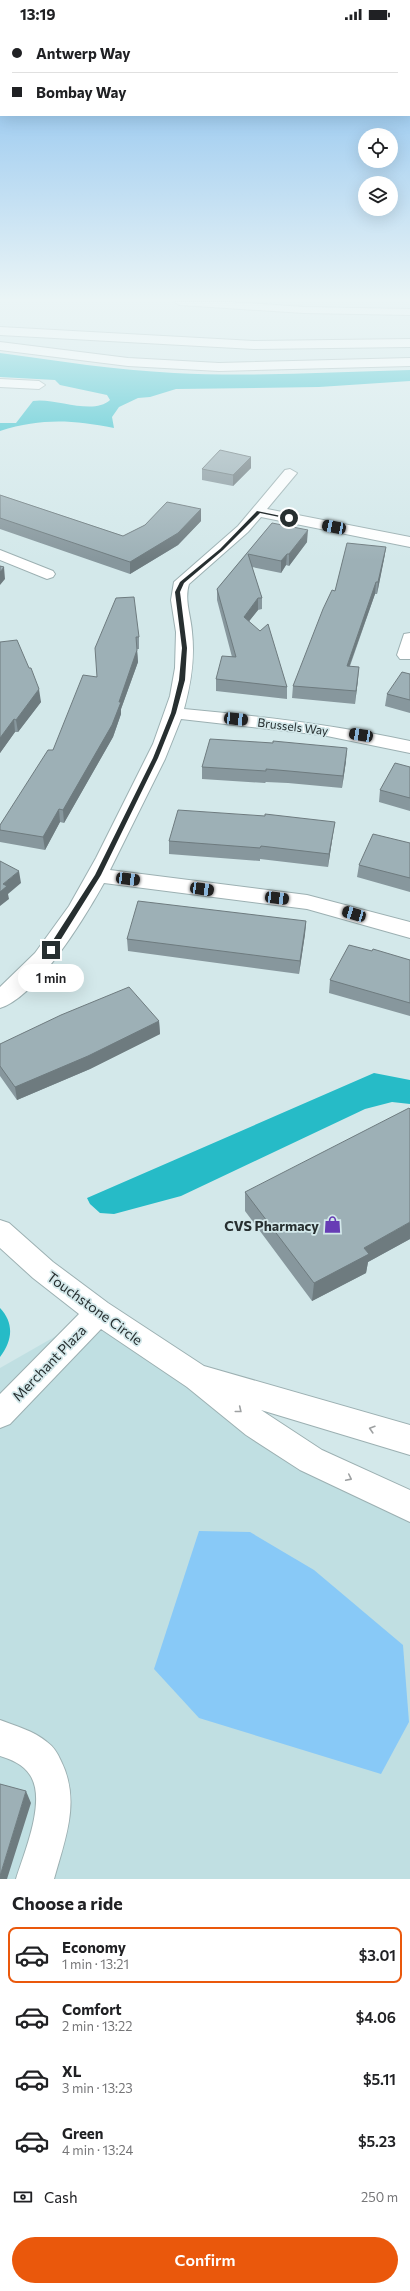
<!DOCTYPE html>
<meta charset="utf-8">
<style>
:root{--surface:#fff;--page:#f6f6f6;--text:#202124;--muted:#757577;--line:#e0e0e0;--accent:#ea580c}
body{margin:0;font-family:Commissioner,sans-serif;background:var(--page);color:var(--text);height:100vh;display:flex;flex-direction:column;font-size:15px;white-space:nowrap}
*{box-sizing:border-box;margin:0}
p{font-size:13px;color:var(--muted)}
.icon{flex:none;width:22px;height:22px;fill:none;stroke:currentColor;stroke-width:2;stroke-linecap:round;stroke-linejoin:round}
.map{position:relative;height:1851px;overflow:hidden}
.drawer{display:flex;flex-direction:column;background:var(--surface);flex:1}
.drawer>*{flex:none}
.top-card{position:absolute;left:0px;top:0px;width:410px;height:88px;box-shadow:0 4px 16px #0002;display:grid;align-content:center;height:88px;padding:0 12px;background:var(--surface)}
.controls{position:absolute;left:358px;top:100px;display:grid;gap:8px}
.controls a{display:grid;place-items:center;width:40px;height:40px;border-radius:50%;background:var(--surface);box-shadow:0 4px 16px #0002;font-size:20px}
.end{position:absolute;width:18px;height:18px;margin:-9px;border:5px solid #272f30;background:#fff;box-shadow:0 0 0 2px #fff}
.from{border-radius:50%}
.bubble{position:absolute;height:28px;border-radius:14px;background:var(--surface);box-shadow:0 4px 16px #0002;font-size:13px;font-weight:600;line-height:28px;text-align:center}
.car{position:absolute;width:12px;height:24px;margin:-12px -6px;border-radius:5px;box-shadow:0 0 3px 1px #0007;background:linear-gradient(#222 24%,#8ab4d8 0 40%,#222 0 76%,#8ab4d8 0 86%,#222 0)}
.top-card b{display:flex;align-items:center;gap:14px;height:38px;font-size:15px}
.top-card b+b{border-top:1px solid var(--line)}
.top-card i{width:10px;height:10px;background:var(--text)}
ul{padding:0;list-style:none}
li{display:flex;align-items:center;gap:12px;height:56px;margin:0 8px 6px;padding:0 4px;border:2px solid transparent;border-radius:8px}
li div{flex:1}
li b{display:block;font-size:15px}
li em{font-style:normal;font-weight:600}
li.active{border-color:var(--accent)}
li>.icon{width:36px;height:36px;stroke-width:1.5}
h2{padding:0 12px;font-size:18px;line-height:48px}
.pay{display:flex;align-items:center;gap:10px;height:44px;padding:0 12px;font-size:15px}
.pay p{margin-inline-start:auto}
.button{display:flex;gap:8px;margin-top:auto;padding:8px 12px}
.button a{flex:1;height:46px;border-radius:24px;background:var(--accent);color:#fff;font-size:16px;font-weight:600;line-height:46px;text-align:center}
.status{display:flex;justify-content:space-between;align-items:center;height:28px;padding:0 20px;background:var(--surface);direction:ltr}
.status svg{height:11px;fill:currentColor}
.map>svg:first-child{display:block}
.built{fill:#c0dfe2}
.forest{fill:#26bbc7}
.water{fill:#88c9f7}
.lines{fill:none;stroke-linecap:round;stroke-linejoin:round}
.minor-casing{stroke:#9cb0b2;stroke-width:2}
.minor{fill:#fff;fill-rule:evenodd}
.wall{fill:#87979d}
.shaded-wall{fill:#6e7b7f}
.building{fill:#9db0b6;stroke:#6e7b7f}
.oneway{stroke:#9ea1a2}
.route{fill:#272f30}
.labels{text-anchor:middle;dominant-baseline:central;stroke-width:3.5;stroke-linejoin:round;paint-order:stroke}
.street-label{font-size:12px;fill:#272f30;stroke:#d3e8ea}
.near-poi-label{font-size:14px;font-weight:bold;fill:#272f30;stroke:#d3e8ea;text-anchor:end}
.near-street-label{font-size:14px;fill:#272f30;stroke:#d3e8ea}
</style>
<div class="status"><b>13:19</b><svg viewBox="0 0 49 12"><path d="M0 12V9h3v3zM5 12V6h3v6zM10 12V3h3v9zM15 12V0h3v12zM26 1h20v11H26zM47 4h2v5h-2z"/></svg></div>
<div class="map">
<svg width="410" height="1851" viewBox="0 0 410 1851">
<rect width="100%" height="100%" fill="#d3e8ea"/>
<!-- built -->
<path class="built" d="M98,1284L410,1476V1851H0V1340Z"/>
<!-- forest -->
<path class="forest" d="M0,325C58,333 116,342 174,345C253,349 332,344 410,342V353L319,359L176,361L150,369L138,370L119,379L112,389L114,400C72,392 42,390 0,403V395H16L33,373C54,369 93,388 110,372L107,367L60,357L55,352L0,349Z
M374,1045L410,1052V1076L392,1074L365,1081L181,1168L114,1186L100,1185L90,1176L87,1170Z
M0,1280C14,1295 13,1312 0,1329Z"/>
<!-- water -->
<path class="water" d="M199,1503L250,1504L314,1542L403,1617L409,1694L381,1746L199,1690L154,1641Z"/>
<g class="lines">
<defs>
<path id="minor" d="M174,274H232L304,279L410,281V287L304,285L180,277Z
M0,299L254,313L410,311V319L254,321L0,307Z
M0,314L128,330L219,335L410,330V338L219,343L128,338L0,322Z
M0,351L39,353L45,357L39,361L0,359Z
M290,441L297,445L267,481L410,509V519L261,489L248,504L189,556C184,572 191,588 192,604C195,631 191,655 184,681C260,688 335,697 410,713V725L322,707L181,691L165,731L110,842L307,867L410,894V910L307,881L104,855C85,889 37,969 0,980V959L35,925L69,878L96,830L153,716L170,668L175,640L176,604L171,572L174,554L238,498L285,442Z
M0,522L53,543L55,546L53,549L47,551L0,532Z
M410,605V631H400L397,627L404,606Z
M0,1192L9,1195L53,1234L108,1275L204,1338L410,1397V1427L261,1382L322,1422L410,1462V1494L300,1442L246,1407L187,1359L101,1301L10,1396L0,1400V1366L79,1286L33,1250L0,1220Z
M0,1692C16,1698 34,1703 47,1714C54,1719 58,1726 61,1733C81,1773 65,1811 54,1851H16C24,1825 47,1772 30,1747C23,1736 12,1732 0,1728Z"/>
</defs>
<!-- minor casing -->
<use href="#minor" class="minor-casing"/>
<!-- minor -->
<use href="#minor" class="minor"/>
</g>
<!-- wall -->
<path class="wall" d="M251,440L233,458L202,452V441Z
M0,467L123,508L201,493L178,517L130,546L0,501Z
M272,495L307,514L289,538L286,537L281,545L252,539L262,570V581L258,582L249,593L287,659V671L216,663V651L232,629L217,572V561Z
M386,519L384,531L377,566H375L350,638L358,651L355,676L292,670L293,658L335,563Z
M116,570L139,609V621H137L138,634L121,681V686L113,709L64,795L60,794L45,822L0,814V797L53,722L97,649Z
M0,614L41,674L18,704H15L0,725Z
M410,646V685L385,678L387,666Z
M346,733L342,760L288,755L266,754L265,755L202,751V739Z
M410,739V783L379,774L380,762Z
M335,794L333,806L328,839L260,831V833L169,826V813Z
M410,815V864L357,849L359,837Z
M306,893L305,906L299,946L128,923L127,911Z
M372,923L410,932V988L329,965L330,952Z
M159,993L160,1006L90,1041L17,1072L0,1048V1016Z
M245,1164L410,1211L368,1234L366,1245L312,1273L245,1183Z"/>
<!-- shaded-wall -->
<path class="shaded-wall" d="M251,429V440L233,458V447Z
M201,481V493L178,517L130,546V534Z
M308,502L307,514L289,538V526Z
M386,519L384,531L377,566L378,554Z
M287,526L286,537L281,545V533Z
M4,539L5,551L0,557V544Z
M376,554L375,566L345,650L347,638Z
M258,570V582L243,601L244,589Z
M137,622L138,634L121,681V686L113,709L64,795L63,782L119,674Z
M359,639L358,651L355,676L356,663Z
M39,661L41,674L18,704L16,692Z
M14,691L15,704L0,725V710Z
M347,720L346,733L342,760L343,748Z
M59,781L60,794L45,822L43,809Z
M335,794L333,806L328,839L329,826Z
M19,843L21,855L8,866L9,871L0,878V864L3,856Z
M306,893L305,906L299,946L300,933Z
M159,993L160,1006L90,1041L17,1072L15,1059Z
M410,1194V1211L368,1234L366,1245L312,1273L314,1255L364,1220Z
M26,1763L31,1775L7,1851H0V1848Z"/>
<!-- building -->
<path class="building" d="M220,422L251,429L233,447L202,441Z
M0,467L123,508L145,497L167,474L201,481L178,505L130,534L0,490Z
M272,495L308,502L289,526H287L281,533L248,526L262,570H258L244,589L260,603L268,596L287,659L216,651L222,628L236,629L217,561Z
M347,515L386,519L378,554H376L347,638L359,639L356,663L293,658L323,581L332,562L335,563Z
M0,538L4,539L0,544Z
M134,569L139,609H136L137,622L119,674H121L112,697L63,782L59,781L43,809L0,802V797L48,722H53L83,647L97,649L95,620L116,570Z
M17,612L29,640H31L39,661L16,692L14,691L0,710V614Z
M402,644L410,646V672L387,666Z
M210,711L273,715V713L347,720L343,748L289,743L266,741V743L202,739Z
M395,735L410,739V770L380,762Z
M178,782L265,788V786L335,794L329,826L261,818L260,820L169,813Z
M373,806L410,815V850L359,837Z
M0,833L19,843L3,856L7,858L0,864Z
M138,873L306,893L300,933L127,911Z
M349,917L372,923L373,921L410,932V975L330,952Z
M129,959L159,993L88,1028L15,1059L0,1038V1016L61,987Z
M409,1080L410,1081V1194L364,1220L369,1226L314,1255L245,1164Z
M0,1756L26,1763L0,1848Z"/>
<!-- one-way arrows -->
<defs><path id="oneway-chevron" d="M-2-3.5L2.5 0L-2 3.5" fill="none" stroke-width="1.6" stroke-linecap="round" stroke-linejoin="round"/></defs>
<g class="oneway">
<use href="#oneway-chevron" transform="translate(239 1382) rotate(39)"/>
<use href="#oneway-chevron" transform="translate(372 1401) rotate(-163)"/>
<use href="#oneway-chevron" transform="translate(349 1450) rotate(26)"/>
</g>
<!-- sky -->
<linearGradient id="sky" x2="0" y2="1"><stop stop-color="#81bcee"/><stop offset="0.51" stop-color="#ebf5f6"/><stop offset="1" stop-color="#ebf5f6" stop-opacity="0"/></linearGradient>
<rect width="410" height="533" fill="url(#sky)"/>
<!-- route -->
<path class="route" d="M257,483L291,490L289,491L260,485L223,522L184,555L180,564L187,620L185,652L176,685L158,730L101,847L53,924H48V920L95,847L153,730L171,685L179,652L182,620L175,564L180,554L220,521Z"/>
<!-- icons -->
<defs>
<symbol id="shop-bare" viewBox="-9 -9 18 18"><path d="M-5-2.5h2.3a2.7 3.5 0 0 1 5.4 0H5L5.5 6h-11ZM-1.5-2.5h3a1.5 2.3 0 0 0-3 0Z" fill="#673db5" stroke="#d3e8ea" stroke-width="2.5" paint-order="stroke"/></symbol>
</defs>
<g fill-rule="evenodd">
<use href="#shop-bare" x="320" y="1184" width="25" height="25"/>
</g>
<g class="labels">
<!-- street labels -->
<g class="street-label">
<text transform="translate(293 698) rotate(7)">Brussels Way</text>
</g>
<!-- near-poi labels -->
<g class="near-poi-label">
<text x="319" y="1197">CVS Pharmacy</text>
</g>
<!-- near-street labels -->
<g class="near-street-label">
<text transform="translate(95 1280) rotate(36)">Touchstone Circle</text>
<text transform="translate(49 1335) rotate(-46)">Merchant Plaza</text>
</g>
</g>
</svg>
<div class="controls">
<a><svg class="icon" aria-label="locate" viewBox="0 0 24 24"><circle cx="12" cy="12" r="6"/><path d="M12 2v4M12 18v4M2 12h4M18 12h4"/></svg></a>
<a><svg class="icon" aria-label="layers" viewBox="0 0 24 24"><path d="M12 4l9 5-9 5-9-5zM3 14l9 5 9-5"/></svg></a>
</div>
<i class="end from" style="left:289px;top:490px"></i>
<i class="end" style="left:51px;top:922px"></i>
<div class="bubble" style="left:18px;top:936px;width:66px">1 min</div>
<i class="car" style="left:334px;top:499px;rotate:281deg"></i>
<i class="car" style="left:236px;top:691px;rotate:96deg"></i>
<i class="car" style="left:361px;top:707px;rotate:279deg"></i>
<i class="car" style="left:128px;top:851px;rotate:97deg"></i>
<i class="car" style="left:202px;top:861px;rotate:98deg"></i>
<i class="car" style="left:277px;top:870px;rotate:97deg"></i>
<i class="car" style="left:354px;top:886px;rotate:286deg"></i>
<div class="top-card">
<b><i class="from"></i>Antwerp Way</b>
<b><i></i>Bombay Way</b>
</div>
</div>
<section class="drawer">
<h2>Choose a ride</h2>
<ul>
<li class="active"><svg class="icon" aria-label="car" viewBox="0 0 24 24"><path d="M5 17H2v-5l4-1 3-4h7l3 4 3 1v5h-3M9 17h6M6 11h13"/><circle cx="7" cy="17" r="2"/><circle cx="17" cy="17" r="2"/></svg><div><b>Economy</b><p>1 min · 13:21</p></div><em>$3.01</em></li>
<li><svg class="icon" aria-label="car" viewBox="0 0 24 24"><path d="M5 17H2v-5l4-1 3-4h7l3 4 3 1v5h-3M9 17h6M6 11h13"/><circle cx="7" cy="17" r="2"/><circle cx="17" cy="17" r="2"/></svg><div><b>Comfort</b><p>2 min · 13:22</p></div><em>$4.06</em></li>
<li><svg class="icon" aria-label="car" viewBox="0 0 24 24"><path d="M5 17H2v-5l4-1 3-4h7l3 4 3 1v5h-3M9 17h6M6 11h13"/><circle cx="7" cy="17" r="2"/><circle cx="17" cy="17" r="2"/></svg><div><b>XL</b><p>3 min · 13:23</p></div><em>$5.11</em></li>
<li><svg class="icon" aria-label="car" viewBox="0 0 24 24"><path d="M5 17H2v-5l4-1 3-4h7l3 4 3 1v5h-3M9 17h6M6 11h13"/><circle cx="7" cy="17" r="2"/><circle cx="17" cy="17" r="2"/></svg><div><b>Green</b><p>4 min · 13:24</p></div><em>$5.23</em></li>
</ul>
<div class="pay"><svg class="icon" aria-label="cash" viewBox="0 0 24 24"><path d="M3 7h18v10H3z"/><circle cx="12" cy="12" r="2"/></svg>Cash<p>250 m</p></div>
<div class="button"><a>Confirm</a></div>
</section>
